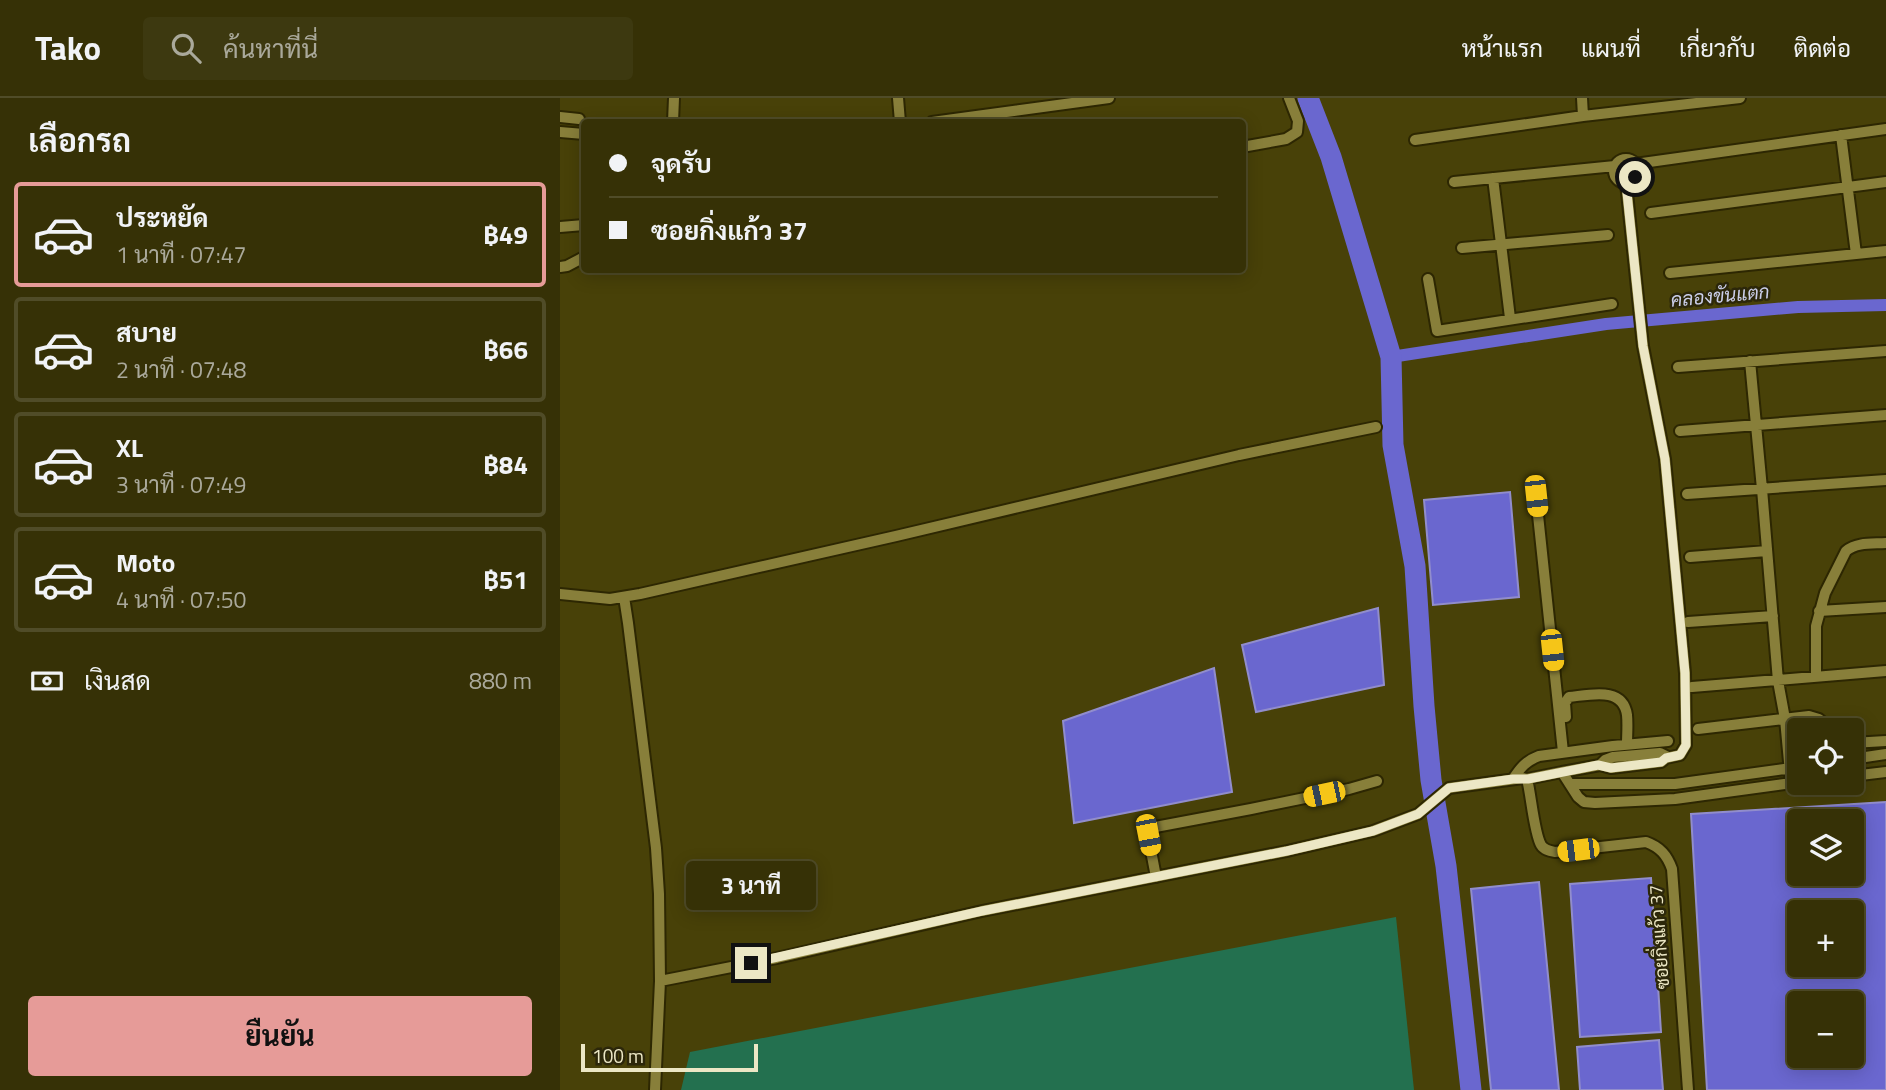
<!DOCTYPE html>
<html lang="th">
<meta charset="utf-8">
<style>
:root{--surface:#363106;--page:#3d3910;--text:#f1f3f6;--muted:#aaa99b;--line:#504c28;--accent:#e69b98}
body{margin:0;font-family:"Titillium Web",Sarabun,sans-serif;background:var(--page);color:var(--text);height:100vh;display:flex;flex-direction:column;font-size:26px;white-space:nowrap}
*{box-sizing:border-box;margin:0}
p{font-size:23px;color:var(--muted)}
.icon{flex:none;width:38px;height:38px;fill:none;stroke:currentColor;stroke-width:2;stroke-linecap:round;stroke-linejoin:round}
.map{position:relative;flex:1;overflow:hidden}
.drawer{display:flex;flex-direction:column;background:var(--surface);width:560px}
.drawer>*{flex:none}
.top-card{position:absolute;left:21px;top:21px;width:665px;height:154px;border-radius:7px;box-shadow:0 4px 18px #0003,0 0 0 2px var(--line);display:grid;align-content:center;height:154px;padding:0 28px;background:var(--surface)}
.tools{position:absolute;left:1227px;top:620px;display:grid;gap:14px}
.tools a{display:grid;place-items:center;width:77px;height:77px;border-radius:7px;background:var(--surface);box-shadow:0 4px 18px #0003,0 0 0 2px var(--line);font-size:35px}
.scale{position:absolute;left:21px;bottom:18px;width:177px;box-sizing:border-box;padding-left:7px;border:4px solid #ece7c5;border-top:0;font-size:19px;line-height:24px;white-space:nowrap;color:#ece7c5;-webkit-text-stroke:5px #2c270a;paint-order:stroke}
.end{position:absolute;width:32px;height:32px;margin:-16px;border:9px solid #ece7c5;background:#111;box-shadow:0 0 0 4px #111}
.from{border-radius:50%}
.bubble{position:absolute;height:49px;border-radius:7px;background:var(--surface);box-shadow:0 4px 18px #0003,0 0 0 2px var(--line);font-size:23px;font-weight:700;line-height:49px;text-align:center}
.car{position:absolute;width:21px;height:42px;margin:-21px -10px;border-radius:9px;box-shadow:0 0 5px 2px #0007;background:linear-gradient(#f5c518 24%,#345 0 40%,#f5c518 0 76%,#345 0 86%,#f5c518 0)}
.top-card b{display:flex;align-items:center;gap:24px;height:66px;font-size:26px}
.top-card b+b{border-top:2px solid var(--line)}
.top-card i{width:18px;height:18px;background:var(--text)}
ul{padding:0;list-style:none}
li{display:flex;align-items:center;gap:21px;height:105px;margin:0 14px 10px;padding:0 14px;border:4px solid var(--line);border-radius:7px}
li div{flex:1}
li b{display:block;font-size:26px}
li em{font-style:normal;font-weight:700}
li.selected{border-color:var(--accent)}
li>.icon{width:63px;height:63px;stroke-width:1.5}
h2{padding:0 28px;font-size:32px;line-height:84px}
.pay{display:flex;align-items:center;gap:18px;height:77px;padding:0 28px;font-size:26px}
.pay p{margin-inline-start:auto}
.button{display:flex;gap:14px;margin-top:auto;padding:14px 28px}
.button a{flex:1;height:80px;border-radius:7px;background:var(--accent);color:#111;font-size:28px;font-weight:700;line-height:80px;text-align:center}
header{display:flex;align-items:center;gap:42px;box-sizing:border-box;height:98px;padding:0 35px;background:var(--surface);border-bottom:2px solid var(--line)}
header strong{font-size:33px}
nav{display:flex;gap:38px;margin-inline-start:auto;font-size:24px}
.search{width:490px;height:63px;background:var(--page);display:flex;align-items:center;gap:18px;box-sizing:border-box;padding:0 24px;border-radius:7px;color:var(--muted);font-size:26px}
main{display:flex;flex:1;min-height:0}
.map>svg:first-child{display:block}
.green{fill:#23704f}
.water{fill:#6a67cf;stroke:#918dcc;stroke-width:2;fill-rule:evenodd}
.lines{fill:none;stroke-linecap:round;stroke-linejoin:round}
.canal{stroke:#6a67cf;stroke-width:12}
.river{stroke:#6a67cf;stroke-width:21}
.minor-casing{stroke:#2d2702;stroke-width:14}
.minor{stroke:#887f3a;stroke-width:10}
.route{stroke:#ece7c5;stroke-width:9}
.labels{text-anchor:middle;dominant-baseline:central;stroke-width:5;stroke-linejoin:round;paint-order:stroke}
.street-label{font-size:18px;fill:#ece7c5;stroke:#2c270a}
.water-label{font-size:19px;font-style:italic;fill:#cbcee9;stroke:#2c270a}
</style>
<header>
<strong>Tako</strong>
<div class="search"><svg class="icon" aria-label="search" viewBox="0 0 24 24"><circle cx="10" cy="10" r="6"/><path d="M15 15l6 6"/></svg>ค้นหาที่นี่</div>
<nav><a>หน้าแรก</a><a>แผนที่</a><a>เกี่ยวกับ</a><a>ติดต่อ</a></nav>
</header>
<main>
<section class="drawer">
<h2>เลือกรถ</h2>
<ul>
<li class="selected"><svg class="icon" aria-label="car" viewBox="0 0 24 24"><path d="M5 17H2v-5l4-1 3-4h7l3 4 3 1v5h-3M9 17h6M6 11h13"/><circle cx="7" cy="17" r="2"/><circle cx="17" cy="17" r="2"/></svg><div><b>ประหยัด</b><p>1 นาที · 07:47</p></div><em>฿49</em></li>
<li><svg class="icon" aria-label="car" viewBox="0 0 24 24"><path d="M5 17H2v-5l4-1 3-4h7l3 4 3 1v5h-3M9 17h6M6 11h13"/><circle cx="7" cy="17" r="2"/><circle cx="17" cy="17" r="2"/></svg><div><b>สบาย</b><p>2 นาที · 07:48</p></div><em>฿66</em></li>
<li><svg class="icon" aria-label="car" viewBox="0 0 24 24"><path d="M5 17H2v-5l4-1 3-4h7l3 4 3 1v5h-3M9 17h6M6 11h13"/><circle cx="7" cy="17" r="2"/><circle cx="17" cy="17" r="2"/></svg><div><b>XL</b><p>3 นาที · 07:49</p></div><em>฿84</em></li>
<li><svg class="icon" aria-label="car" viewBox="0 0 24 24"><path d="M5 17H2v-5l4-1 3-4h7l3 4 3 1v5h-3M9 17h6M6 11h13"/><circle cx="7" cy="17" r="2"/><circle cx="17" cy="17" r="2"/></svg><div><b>Moto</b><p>4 นาที · 07:50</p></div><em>฿51</em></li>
</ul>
<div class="pay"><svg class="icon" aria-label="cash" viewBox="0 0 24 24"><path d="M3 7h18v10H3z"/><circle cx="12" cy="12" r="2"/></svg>เงินสด<p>880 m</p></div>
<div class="button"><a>ยืนยัน</a></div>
</section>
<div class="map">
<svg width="1326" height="992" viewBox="0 0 1326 992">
<rect width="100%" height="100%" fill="#484108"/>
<!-- green -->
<path class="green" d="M836,819L854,992H121L130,954Z"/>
<!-- water -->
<path class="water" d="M950,394L959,499L873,507L864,402Z
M818,510L824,587L696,614L682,547Z
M654,570L672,694L514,725L503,623Z
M1326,704V992H1147L1131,716ZM1239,723H1292V775H1239ZM1239,814H1292V866H1239ZM1239,905H1292V957H1239Z
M1091,780L1101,934L1020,939L1010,786Z
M979,784L999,992H931L911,791Z
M1099,942L1103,992H1020L1017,949Z"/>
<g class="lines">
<!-- canal -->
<path class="canal" d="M831,259L1046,226L1238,209L1326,207"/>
<!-- river -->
<path class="river" d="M748,0L771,59L831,259L833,347L855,468L864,608L871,682L886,768L911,992"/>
<defs>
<path id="minor" d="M338,0L340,24
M1022,0L1023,18
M0,19L19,21
M113,24L114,0
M372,24L549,0
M0,34L24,36
M1281,37L1296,156
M855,42L1023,18L1180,0
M682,49L726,41L737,34L738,23L729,0
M1054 73a12 12 0 1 1 24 0a12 12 0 1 1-24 0Z
M1075,66L1326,31
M933,80L950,220
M894,84L1055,68
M1091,115L1326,84
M0,129L24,127
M902,150L1048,137
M0,169L7,168L24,159
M1110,175L1326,153
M868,181L877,233L1052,206
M1190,263L1202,391L1218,583L1225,621L1231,685
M1118,269L1326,253
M1120,333L1326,317
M1127,396L1326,382
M976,398L1003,654
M1130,459L1207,453
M0,496L50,501L80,496L336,438L679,357L816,329
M64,499L68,525L96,750L99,796L100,883
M1259,513L1326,509
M1128,524L1213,518
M1256,578V528L1265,495L1286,453C1297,444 1312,446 1326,445
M1132,589L1326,573
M1006,619L1005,605L1009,599C1030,597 1063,588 1067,617C1068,627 1067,637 1067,646
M1138,631L1249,618L1259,621L1272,632
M1292,645L1326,643
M1292,661L1326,656
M1040,667L1045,662L1053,659L1100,655L1108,659
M1002,674L1040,667L1051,670L1101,664L1106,660L1120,657L1126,647L1125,575L1105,361L1083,248L1066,85
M1292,678L1326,674
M953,681C961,669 966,663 979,658L1053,648L1108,643
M967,681L1002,674L1018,699L1024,704L1035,705L1115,701L1239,684
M1011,686H1115L1239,669
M596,779L588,737L590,730L691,711L789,691L817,683
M95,992L100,883L217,860L422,813L727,753L813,733L858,716L889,690L963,680L967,681C971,696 974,735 981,747C984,752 990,753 995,754L1086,744C1100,749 1107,757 1112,771L1128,992"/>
</defs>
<!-- minor casing -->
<use href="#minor" class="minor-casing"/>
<!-- minor -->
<use href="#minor" class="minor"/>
</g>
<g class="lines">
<!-- route -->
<path class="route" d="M191,865L422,813L727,753L813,733L858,716L889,690L953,681H968L1038,667L1051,670L1101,664L1106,660L1120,657L1126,647L1125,575L1105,361L1083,248L1066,85L1075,79"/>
</g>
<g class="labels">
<!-- street labels -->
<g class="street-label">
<text transform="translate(1099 839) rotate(-94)">ซอยกิ่งแก้ว 37</text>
</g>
<!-- water labels -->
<g class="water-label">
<text transform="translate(1160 197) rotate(-5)">คลองขันแตก</text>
</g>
</g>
</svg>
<div class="tools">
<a><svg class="icon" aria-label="locate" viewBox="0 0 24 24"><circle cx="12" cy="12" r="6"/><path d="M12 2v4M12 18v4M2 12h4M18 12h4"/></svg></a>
<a><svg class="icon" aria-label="layers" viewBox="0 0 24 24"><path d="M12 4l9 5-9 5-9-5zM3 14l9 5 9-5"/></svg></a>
<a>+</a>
<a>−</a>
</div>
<div class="scale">100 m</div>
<i class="end from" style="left:1075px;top:79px"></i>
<i class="end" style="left:191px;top:865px"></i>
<div class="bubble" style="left:126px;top:763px;width:130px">3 นาที</div>
<i class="car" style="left:976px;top:398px;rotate:174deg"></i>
<i class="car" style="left:992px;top:552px;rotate:174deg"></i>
<i class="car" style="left:764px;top:696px;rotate:258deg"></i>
<i class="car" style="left:588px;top:737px;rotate:169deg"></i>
<i class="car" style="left:1018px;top:752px;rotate:263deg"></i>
<div class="top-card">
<b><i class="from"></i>จุดรับ</b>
<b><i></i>ซอยกิ่งแก้ว 37</b>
</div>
</div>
</main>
